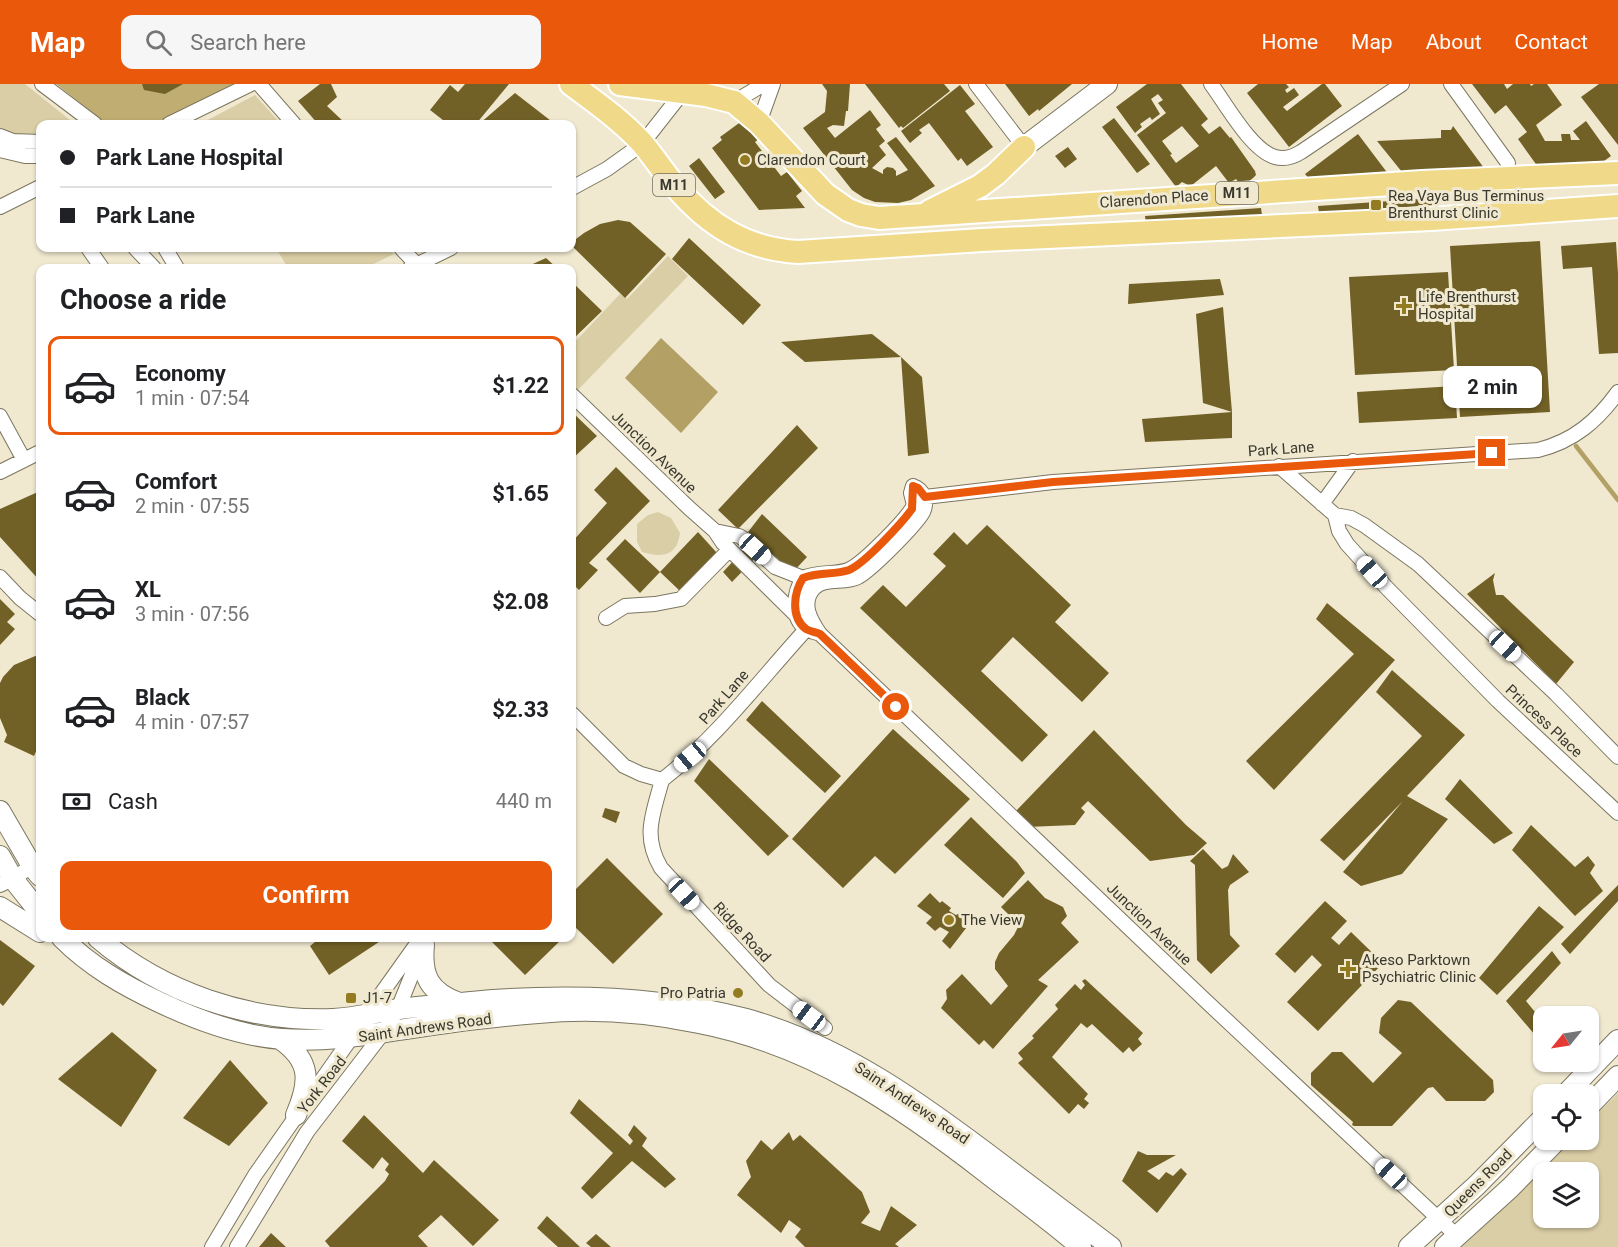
<!DOCTYPE html>
<meta charset="utf-8">
<style>
:root{--surface:#fff;--page:#f6f6f6;--text:#202124;--muted:#757577;--line:#e0e0e0;--accent:#ea580c}
body{margin:0;font-family:Roboto,sans-serif;background:var(--page);color:var(--text);height:100vh;display:flex;flex-direction:column;font-size:22px;white-space:nowrap}
*{box-sizing:border-box;margin:0}
p{font-size:20px;color:var(--muted)}
.icon{flex:none;width:33px;height:33px;fill:none;stroke:currentColor;stroke-width:2;stroke-linecap:round;stroke-linejoin:round}
.map{position:relative;flex:1;overflow:hidden}
.panel{position:absolute;left:36px;top:180px;width:540px;height:678px;display:flex;flex-direction:column;background:var(--surface);border-radius:12px;box-shadow:0 2px 4px #0004}
.panel>*{flex:none}
.guide{position:absolute;left:36px;top:36px;width:540px;height:132px;border-radius:12px;box-shadow:0 2px 4px #0004;display:grid;align-content:center;height:132px;padding:0 24px;background:var(--surface)}
.needle{width:39px;rotate:240deg}
.fabs{position:absolute;left:1533px;top:922px;display:grid;gap:12px}
.fabs a{display:grid;place-items:center;width:66px;height:66px;border-radius:12px;background:var(--surface);box-shadow:0 2px 4px #0004;font-size:30px}
.end{position:absolute;width:27px;height:27px;margin:-14px;border:8px solid #ea580c;background:#fff;box-shadow:0 0 0 3px #fff}
.from{border-radius:50%}
.bubble{position:absolute;height:42px;border-radius:12px;background:var(--surface);box-shadow:0 2px 4px #0004;font-size:20px;font-weight:700;line-height:42px;text-align:center}
.car{position:absolute;width:18px;height:36px;margin:-18px -9px;border-radius:8px;box-shadow:0 0 4px 2px #0007;background:linear-gradient(#fff 24%,#345 0 40%,#fff 0 76%,#345 0 86%,#fff 0)}
.guide b{display:flex;align-items:center;gap:21px;height:57px;font-size:22px}
.guide b+b{border-top:2px solid var(--line)}
.guide i{width:15px;height:15px;background:var(--text)}
ul{padding:0;list-style:none}
li{display:flex;align-items:center;gap:18px;height:99px;margin:0 12px 9px;padding:0 12px;border:3px solid transparent;border-radius:12px}
li div{flex:1}
li b{display:block;font-size:22px}
li em{font-style:normal;font-weight:700}
li.current{border-color:var(--accent)}
li>.icon{width:54px;height:54px;stroke-width:1.5}
h2{padding:0 24px;font-size:27px;line-height:72px}
.pay{display:flex;align-items:center;gap:15px;height:66px;padding:0 24px;font-size:22px}
.pay p{margin-inline-start:auto}
.button{display:flex;gap:12px;margin-top:auto;padding:12px 24px}
.button a{flex:1;height:69px;border-radius:12px;background:var(--accent);color:#fff;font-size:24px;font-weight:700;line-height:69px;text-align:center}
header{display:flex;align-items:center;gap:36px;box-sizing:border-box;height:84px;padding:0 30px;background:var(--accent);color:#fff}
header strong{font-size:28px}
nav{display:flex;gap:33px;margin-inline-start:auto;font-size:21px}
.search{width:420px;height:54px;background:var(--page);display:flex;align-items:center;gap:15px;box-sizing:border-box;padding:0 21px;border-radius:12px;color:var(--muted);font-size:22px}
.map>svg:first-child{display:block}
.green{fill:#dacea6;fill-rule:evenodd}
.forest{fill:#bfad71}
.water{fill:#b2a065}
.lines{fill:none;stroke-linecap:round;stroke-linejoin:round}
.stream{stroke:#b2a065;stroke-width:4.5}
.building{fill:#726126;fill-rule:evenodd}
.street-casing{stroke:#7c7660;stroke-width:16}
.secondary-casing{stroke:#7c7660;stroke-width:22}
.primary-casing{stroke:#fff;stroke-width:26}
.street{stroke:#fff;stroke-width:14}
.secondary{stroke:#fff;stroke-width:20}
.primary{stroke:#f0da89;stroke-width:22}
.route{stroke:#ea580c;stroke-width:8}
.poi-dot{fill:#937b22;stroke:#f0e9d0;stroke-width:2}
.labels{text-anchor:middle;dominant-baseline:central;stroke-width:6;stroke-linejoin:round;paint-order:stroke}
.shield{fill:#f0e9d0;stroke:#716d5f;stroke-width:1.5}
.shield-label{font-size:14px;font-weight:bold;fill:#3a382e}
.poi-label{font-size:15px;fill:#3a382e;stroke:#f0e9d0;text-anchor:start}
.street-label{font-size:15px;fill:#3a382e;stroke:#f0e9d0}
</style>
<header>
<strong>Map</strong>
<div class="search"><svg class="icon" aria-label="search" viewBox="0 0 24 24"><circle cx="10" cy="10" r="6"/><path d="M15 15l6 6"/></svg>Search here</div>
<nav><a>Home</a><a>Map</a><a>About</a><a>Contact</a></nav>
</header>
<div class="map">
<svg width="1618" height="1163" viewBox="0 0 1618 1163">
<rect width="100%" height="100%" fill="#f0e9d0"/>
<!-- green -->
<path class="green" d="M0,0H25L75,40H40V55L0,48Z
M255,11L281,40H205L204,38Z
M276,164H388L394,170L365,184H288Z
M668,172L688,192L574,310L572,308V261L620,210L627,215Z
M658,428L671,434L680,449C677,472 663,474 642,468L637,458V440L648,431Z
M1618,1009V1163H1460L1570,1056H1588L1589,1038ZM1544,1089H1588V1134H1544Z"/>
<!-- forest -->
<path class="forest" d="M56,0H238L153,40H107Z"/>
<!-- water -->
<path class="water" d="M661,254L718,308L681,349L625,294Z"/>
<g class="lines">
<!-- stream -->
<path class="stream" d="M1576,362L1618,416"/>
</g>
<!-- building -->
<path class="building" d="M142,0H183L165,10L144,6Z
M320,0H331L337,13L327,22L346,40H318L298,17Z
M465,0H509L476,40H448L430,26L450,1L458,8Z
M822,0H850L848,27H846L844,42L833,41L827,44L835,54L870,26L881,41L876,45L885,57L879,62L886,71L872,84L883,90V86L887,83L893,84L896,87V92L908,86L887,59L896,53L935,102L911,116L898,119L875,118L864,114L852,106L803,44L825,28L827,7Z
M865,0H944L950,7L903,44L901,42L899,44Z
M1005,0H1072L1039,27L1038,25L1029,32Z
M1147,0H1181L1208,35L1201,41L1209,50L1220,42L1230,54L1231,53L1255,87L1256,91L1253,94L1242,103L1236,95L1229,99L1216,82L1192,101H1188L1182,98L1176,103L1137,51L1166,29L1158,19L1163,16L1158,10L1151,15L1160,30L1152,36L1150,33L1140,40L1142,43L1135,49L1116,23ZM1182,42L1199,62L1176,79L1170,71L1172,70L1162,57Z
M1258,0H1286L1289,3L1285,6L1287,9L1294,4L1299,11L1283,23L1287,27L1322,0H1325L1342,22L1289,63L1247,9Z
M1472,0H1504L1507,5L1513,0H1530L1531,2L1534,0H1547L1562,21L1536,41L1545,57H1562L1561,50H1570L1571,56H1580L1573,47L1586,37L1611,72L1600,80L1598,77L1538,83L1518,55L1527,48L1506,21L1495,30Z
M1599,0H1618V61L1581,13Z
M960,1L975,20L965,27L993,63L967,82L961,74L958,77L929,39L919,46L922,49L910,59L901,47Z
M515,9L555,40H479Z
M746,34L761,53L755,58L781,92L787,88L802,107L796,112L805,124L759,126L712,64L722,56L720,53Z
M1114,34L1150,80L1137,89L1102,43Z
M1453,42L1484,84L1402,88L1377,57L1441,54V46H1451Z
M1358,50L1389,91L1310,96L1305,90Z
M1068,63L1077,75L1065,84L1055,72Z
M699,74L725,108L715,115L689,82Z
M1434,114V121L1319,129L1318,122Z
M1261,124L1262,131L1146,140L1145,132Z
M618,136L630,138L666,170L625,214L572,162V158L584,149L600,140Z
M689,154L761,221L743,241L672,175Z
M1540,157L1550,328L1460,333L1450,162Z
M1616,158L1618,189V269L1599,270L1592,183L1563,185L1561,162Z
M546,174L557,184H524Z
M1448,188L1454,286L1355,291L1349,193Z
M1220,195L1224,211L1128,220L1129,200Z
M572,198L602,227L572,256Z
M1223,223L1232,328V354L1145,358L1142,335L1232,328L1203,319L1196,230Z
M872,250L901,273L805,278L781,258Z
M901,273L922,293L929,369L908,372Z
M1455,302L1457,334L1359,339L1357,308Z
M572,328L597,352L572,375Z
M797,341L818,364L738,445L718,426Z
M616,383L650,417L589,479L598,486L579,506L572,499V458L607,419L594,406Z
M40,407V497L0,453V425Z
M762,430L807,473L793,488L765,464L732,498L723,488L755,454L748,448Z
M987,441L1071,521L1055,538L1109,589L1082,618L1013,553L981,587L1048,651L1022,678L860,524L883,501L906,523L946,482L933,470L954,448L967,461Z
M698,448L717,469L680,507L660,488Z
M625,455L660,488L640,509L606,475Z
M1495,489L1493,496L1496,511H1503L1574,578L1556,600L1467,510Z
M0,515L15,530L7,538L15,545L0,561Z
M1327,519L1395,576L1274,706L1246,677L1354,570L1316,535Z
M40,570V663L37,665L34,672L4,658L7,651L0,634V599L3,593L14,581Z
M1392,586L1465,651L1407,712L1448,735L1402,790L1361,802L1343,788L1403,717L1344,777L1320,756L1422,652L1376,608Z
M762,617L841,692L825,709L746,636Z
M893,645L970,715L895,790L875,772L843,804L792,755Z
M1094,646L1186,741L1207,759L1194,771L1150,777L1088,717L1081,724L1085,728L1075,741L1027,743L1014,729Z
M709,675L789,752L768,772L694,697Z
M1460,695L1507,743L1513,749L1494,760L1445,715Z
M605,724L620,728L616,739L602,733Z
M971,733L1017,778L1025,789L1003,814L944,761Z
M1531,741L1575,783L1588,772L1595,781L1590,789L1603,807L1575,832L1512,766Z
M1203,765L1222,785L1228,782L1233,770L1249,788L1230,801L1228,806L1230,851L1240,862L1211,890L1197,876L1195,781L1190,777Z
M607,774L663,830L613,880L574,842L572,845V809Z
M1028,796L1045,814L1063,823L1067,832L1061,839L1079,858L1038,896L1048,902L993,965L984,956L979,961L941,924L947,915L946,906L962,890L991,921L1008,902L995,885V878L999,869L1014,851L1019,841L1001,823Z
M1618,801V817L1570,870L1561,860Z
M930,809L940,819L942,817L951,824L949,827L956,831L960,829L965,831L970,839L950,865L942,857L949,848L940,843L935,847L926,839L932,833L917,822Z
M1325,817L1347,837L1331,854L1339,861L1351,848L1383,879L1318,947L1287,918L1322,881L1312,871L1295,889L1275,870Z
M1539,822L1564,843L1497,911L1479,894Z
M320,854H385L329,891L310,862Z
M488,854H563L525,891Z
M0,856L35,882L3,922L0,919Z
M1552,867L1561,879L1526,917L1544,939V956L1541,958L1506,917Z
M1085,895L1143,949L1138,955L1142,960L1133,968L1129,963L1123,969L1092,940L1087,944L1081,939L1052,973L1088,1010L1084,1015L1089,1019L1084,1025L1078,1020L1069,1030L1018,979L1023,975L1018,969L1034,954L1032,952L1058,925L1055,921L1075,900L1081,906L1085,901L1082,897Z
M1398,916L1411,918L1493,996L1494,1008L1485,1017H1446L1433,1003L1428,1004L1392,1042H1354L1352,1041L1353,1038L1311,1001V989L1332,968H1342L1373,999L1402,969L1379,949L1381,934Z
M112,948L157,986L121,1043L58,995Z
M230,976L268,1019L229,1062L183,1034Z
M579,1015L630,1061L633,1057L628,1051L634,1041L647,1054L642,1062L676,1095L665,1104L632,1077L592,1115L581,1104L613,1069L570,1029Z
M364,1031L423,1089L434,1076L499,1136L473,1162L441,1131L418,1152L428,1163H330L325,1157L385,1097L389,1090L385,1086L389,1080L382,1073L373,1085L342,1057Z
M789,1048L793,1057L800,1051L862,1108L870,1128L861,1139L880,1147L891,1122L917,1141L895,1160L899,1163H805L795,1153L801,1145L789,1136L781,1149L737,1111L751,1093L746,1077L761,1056L772,1066Z
M1138,1067L1147,1071H1176L1147,1087L1159,1096L1166,1088L1173,1092L1181,1084L1187,1090L1157,1129L1122,1097Z
M547,1132L580,1163H558L537,1144Z
M271,1149L286,1163H259Z
M596,1150L611,1163H591L586,1159Z"/>
<g class="lines">
<defs>
<path id="street" d="M42,0L95,40
M259,0L294,40
M976,0L1024,63
M1211,0C1226,20 1251,66 1275,73C1285,76 1293,73 1301,68L1402,0
M1451,0L1508,79
M734,18L764,0
M759,39L773,0
M169,40L251,0
M0,52L13,57L40,58
M0,66L25,72H40
M572,104L607,85L642,60L686,4
M0,123L40,103
M88,164L102,184
M135,164L154,184
M165,164L177,184
M401,164L417,181L424,184
M410,184L451,164
M572,311L689,424L715,447L723,459L797,532
M0,332L24,376
M1279,382L1335,431L1351,434L1364,441L1418,480L1556,610L1618,673
M0,388L40,368
M925,413L1053,398L1538,366C1574,357 1597,337 1618,308
M1322,420L1353,377
M1335,431L1339,447L1347,460L1385,502L1498,617L1618,729
M715,447L739,452L747,457L775,483L803,494L810,501
M0,493L20,514L40,530
M606,534L625,522L655,520L681,515L729,466
M820,550C815,548 809,547 806,545C790,533 794,508 803,494C818,487 834,491 848,486C862,481 908,434 914,421L911,409L913,402C924,406 928,417 923,428C915,442 872,485 858,493C845,500 825,493 814,504C800,519 811,537 820,550L1207,918L1458,1153
M572,630L624,682L641,690L662,696
M662,696C653,730 642,752 661,784L769,901L825,944
M662,696C719,652 762,593 811,540
M0,801L13,795L40,776
M364,934L421,854
M212,1163L255,1091L354,950
M237,1163L307,1048L383,949L398,925L421,868"/>
<path id="secondary" d="M1024,63L1107,0
M0,727L32,782L40,792
M0,772L13,795L40,829
M0,823L40,848
M62,854C90,882 123,901 159,918C197,936 240,952 282,955C335,959 380,948 432,941C467,936 502,932 538,929C591,924 646,928 699,939C812,961 899,1021 988,1090C1019,1114 1051,1137 1081,1163
M98,854C163,909 249,938 333,935C356,934 377,928 399,925C430,921 462,919 493,916C579,910 663,913 746,935C844,962 926,1023 1005,1083C1040,1110 1076,1136 1111,1163
M424,861C421,892 429,908 459,919
M280,955C312,977 310,998 296,1031
M1565,1011L1618,956
M1588,1023L1618,992
M1409,1163L1477,1101L1544,1033
M1445,1163L1510,1104L1557,1056"/>
<path id="primary" d="M571,0C595,18 621,36 642,59C654,73 664,89 676,103C709,142 747,165 798,168L982,156L1431,135L1618,122
M620,0L706,11L734,18L759,39L825,110L848,126L861,131L879,134L1422,98L1618,89
M930,127L980,102L996,90L1024,63"/>
</defs>
<!-- street casing -->
<use href="#street" class="street-casing"/>
<!-- secondary casing -->
<use href="#secondary" class="secondary-casing"/>
<!-- primary casing -->
<use href="#primary" class="primary-casing"/>
<!-- street -->
<use href="#street" class="street"/>
<!-- secondary -->
<use href="#secondary" class="secondary"/>
<!-- primary -->
<use href="#primary" class="primary"/>
</g>
<g class="lines">
<!-- route -->
<path class="route" d="M896,623L820,550C815,548 809,547 806,545C790,533 794,508 803,494C818,488 834,491 849,486C864,480 902,439 912,425L913,402L918,404L925,413L1053,398L1492,369"/>
</g>
<!-- markers -->
<g class="poi-dot">
<circle cx="745" cy="76" r="6"/>
<rect x="1370" y="115" width="12" height="12" rx="3"/>
<path d="M1401 213h6v6h6v6h-6v6h-6v-6h-6v-6h6z"/>
<circle cx="949" cy="836" r="6"/>
<path d="M1345 876h6v6h6v6h-6v6h-6v-6h-6v-6h6z"/>
<circle cx="738" cy="909" r="6"/>
<rect x="345" y="908" width="12" height="12" rx="3"/>
</g>
<g class="labels">
<!-- shield labels -->
<g class="shield">
<rect x="653" y="90" width="42" height="22" rx="4.5"/>
<rect x="1216" y="98" width="42" height="22" rx="4.5"/>
</g>
<g class="shield-label">
<text x="674" y="101">M11</text>
<text x="1237" y="109">M11</text>
</g>
<!-- poi labels -->
<g class="poi-label">
<text x="757" y="76">Clarendon Court</text>
<text x="1388" y="112">Rea Vaya Bus Terminus<tspan x="1388" dy="17">Brenthurst Clinic</tspan></text>
<text x="1418" y="213">Life Brenthurst<tspan x="1418" dy="17">Hospital</tspan></text>
<text x="961" y="836">The View</text>
<text x="1362" y="876">Akeso Parktown<tspan x="1362" dy="17">Psychiatric Clinic</tspan></text>
<text x="726" y="909" text-anchor="end">Pro Patria</text>
<text x="363" y="914">J1-7</text>
</g>
<!-- street labels -->
<g class="street-label">
<text transform="translate(1154 115) rotate(-4)">Clarendon Place</text>
<text transform="translate(1281 365) rotate(-4)">Park Lane</text>
<text transform="translate(654 368) rotate(44)">Junction Avenue</text>
<text transform="translate(724 613) rotate(-49)">Park Lane</text>
<text transform="translate(1544 637) rotate(43)">Princess Place</text>
<text transform="translate(1149 840) rotate(44)">Junction Avenue</text>
<text transform="translate(742 848) rotate(47)">Ridge Road</text>
<text transform="translate(425 944) rotate(-8)">Saint Andrews Road</text>
<text transform="translate(322 1001) rotate(-52)">York Road</text>
<text transform="translate(912 1019) rotate(34)">Saint Andrews Road</text>
<text transform="translate(1478 1099) rotate(-45)">Queens Road</text>
</g>
</g>
</svg>
<div class="fabs">
<a><svg class="needle" viewBox="-14 -14 28 28"><path d="M0-13l5 13h-10z" fill="#e53935"/><path d="M0 13l5-13h-10z" fill="#757577"/></svg></a>
<a><svg class="icon" aria-label="locate" viewBox="0 0 24 24"><circle cx="12" cy="12" r="6"/><path d="M12 2v4M12 18v4M2 12h4M18 12h4"/></svg></a>
<a><svg class="icon" aria-label="layers" viewBox="0 0 24 24"><path d="M12 4l9 5-9 5-9-5zM3 14l9 5 9-5"/></svg></a>
</div>
<i class="end from" style="left:896px;top:623px"></i>
<i class="end" style="left:1492px;top:369px"></i>
<div class="bubble" style="left:1443px;top:282px;width:99px">2 min</div>
<i class="car" style="left:755px;top:465px;rotate:132deg"></i>
<i class="car" style="left:1372px;top:488px;rotate:318deg"></i>
<i class="car" style="left:1505px;top:562px;rotate:133deg"></i>
<i class="car" style="left:690px;top:673px;rotate:230deg"></i>
<i class="car" style="left:684px;top:810px;rotate:137deg"></i>
<i class="car" style="left:809px;top:932px;rotate:307deg"></i>
<i class="car" style="left:1391px;top:1090px;rotate:313deg"></i>
<div class="guide">
<b><i class="from"></i>Park Lane Hospital</b>
<b><i></i>Park Lane</b>
</div>
<section class="panel">
<h2>Choose a ride</h2>
<ul>
<li class="current"><svg class="icon" aria-label="car" viewBox="0 0 24 24"><path d="M5 17H2v-5l4-1 3-4h7l3 4 3 1v5h-3M9 17h6M6 11h13"/><circle cx="7" cy="17" r="2"/><circle cx="17" cy="17" r="2"/></svg><div><b>Economy</b><p>1 min · 07:54</p></div><em>$1.22</em></li>
<li><svg class="icon" aria-label="car" viewBox="0 0 24 24"><path d="M5 17H2v-5l4-1 3-4h7l3 4 3 1v5h-3M9 17h6M6 11h13"/><circle cx="7" cy="17" r="2"/><circle cx="17" cy="17" r="2"/></svg><div><b>Comfort</b><p>2 min · 07:55</p></div><em>$1.65</em></li>
<li><svg class="icon" aria-label="car" viewBox="0 0 24 24"><path d="M5 17H2v-5l4-1 3-4h7l3 4 3 1v5h-3M9 17h6M6 11h13"/><circle cx="7" cy="17" r="2"/><circle cx="17" cy="17" r="2"/></svg><div><b>XL</b><p>3 min · 07:56</p></div><em>$2.08</em></li>
<li><svg class="icon" aria-label="car" viewBox="0 0 24 24"><path d="M5 17H2v-5l4-1 3-4h7l3 4 3 1v5h-3M9 17h6M6 11h13"/><circle cx="7" cy="17" r="2"/><circle cx="17" cy="17" r="2"/></svg><div><b>Black</b><p>4 min · 07:57</p></div><em>$2.33</em></li>
</ul>
<div class="pay"><svg class="icon" aria-label="cash" viewBox="0 0 24 24"><path d="M3 7h18v10H3z"/><circle cx="12" cy="12" r="2"/></svg>Cash<p>440 m</p></div>
<div class="button"><a>Confirm</a></div>
</section>
</div>
